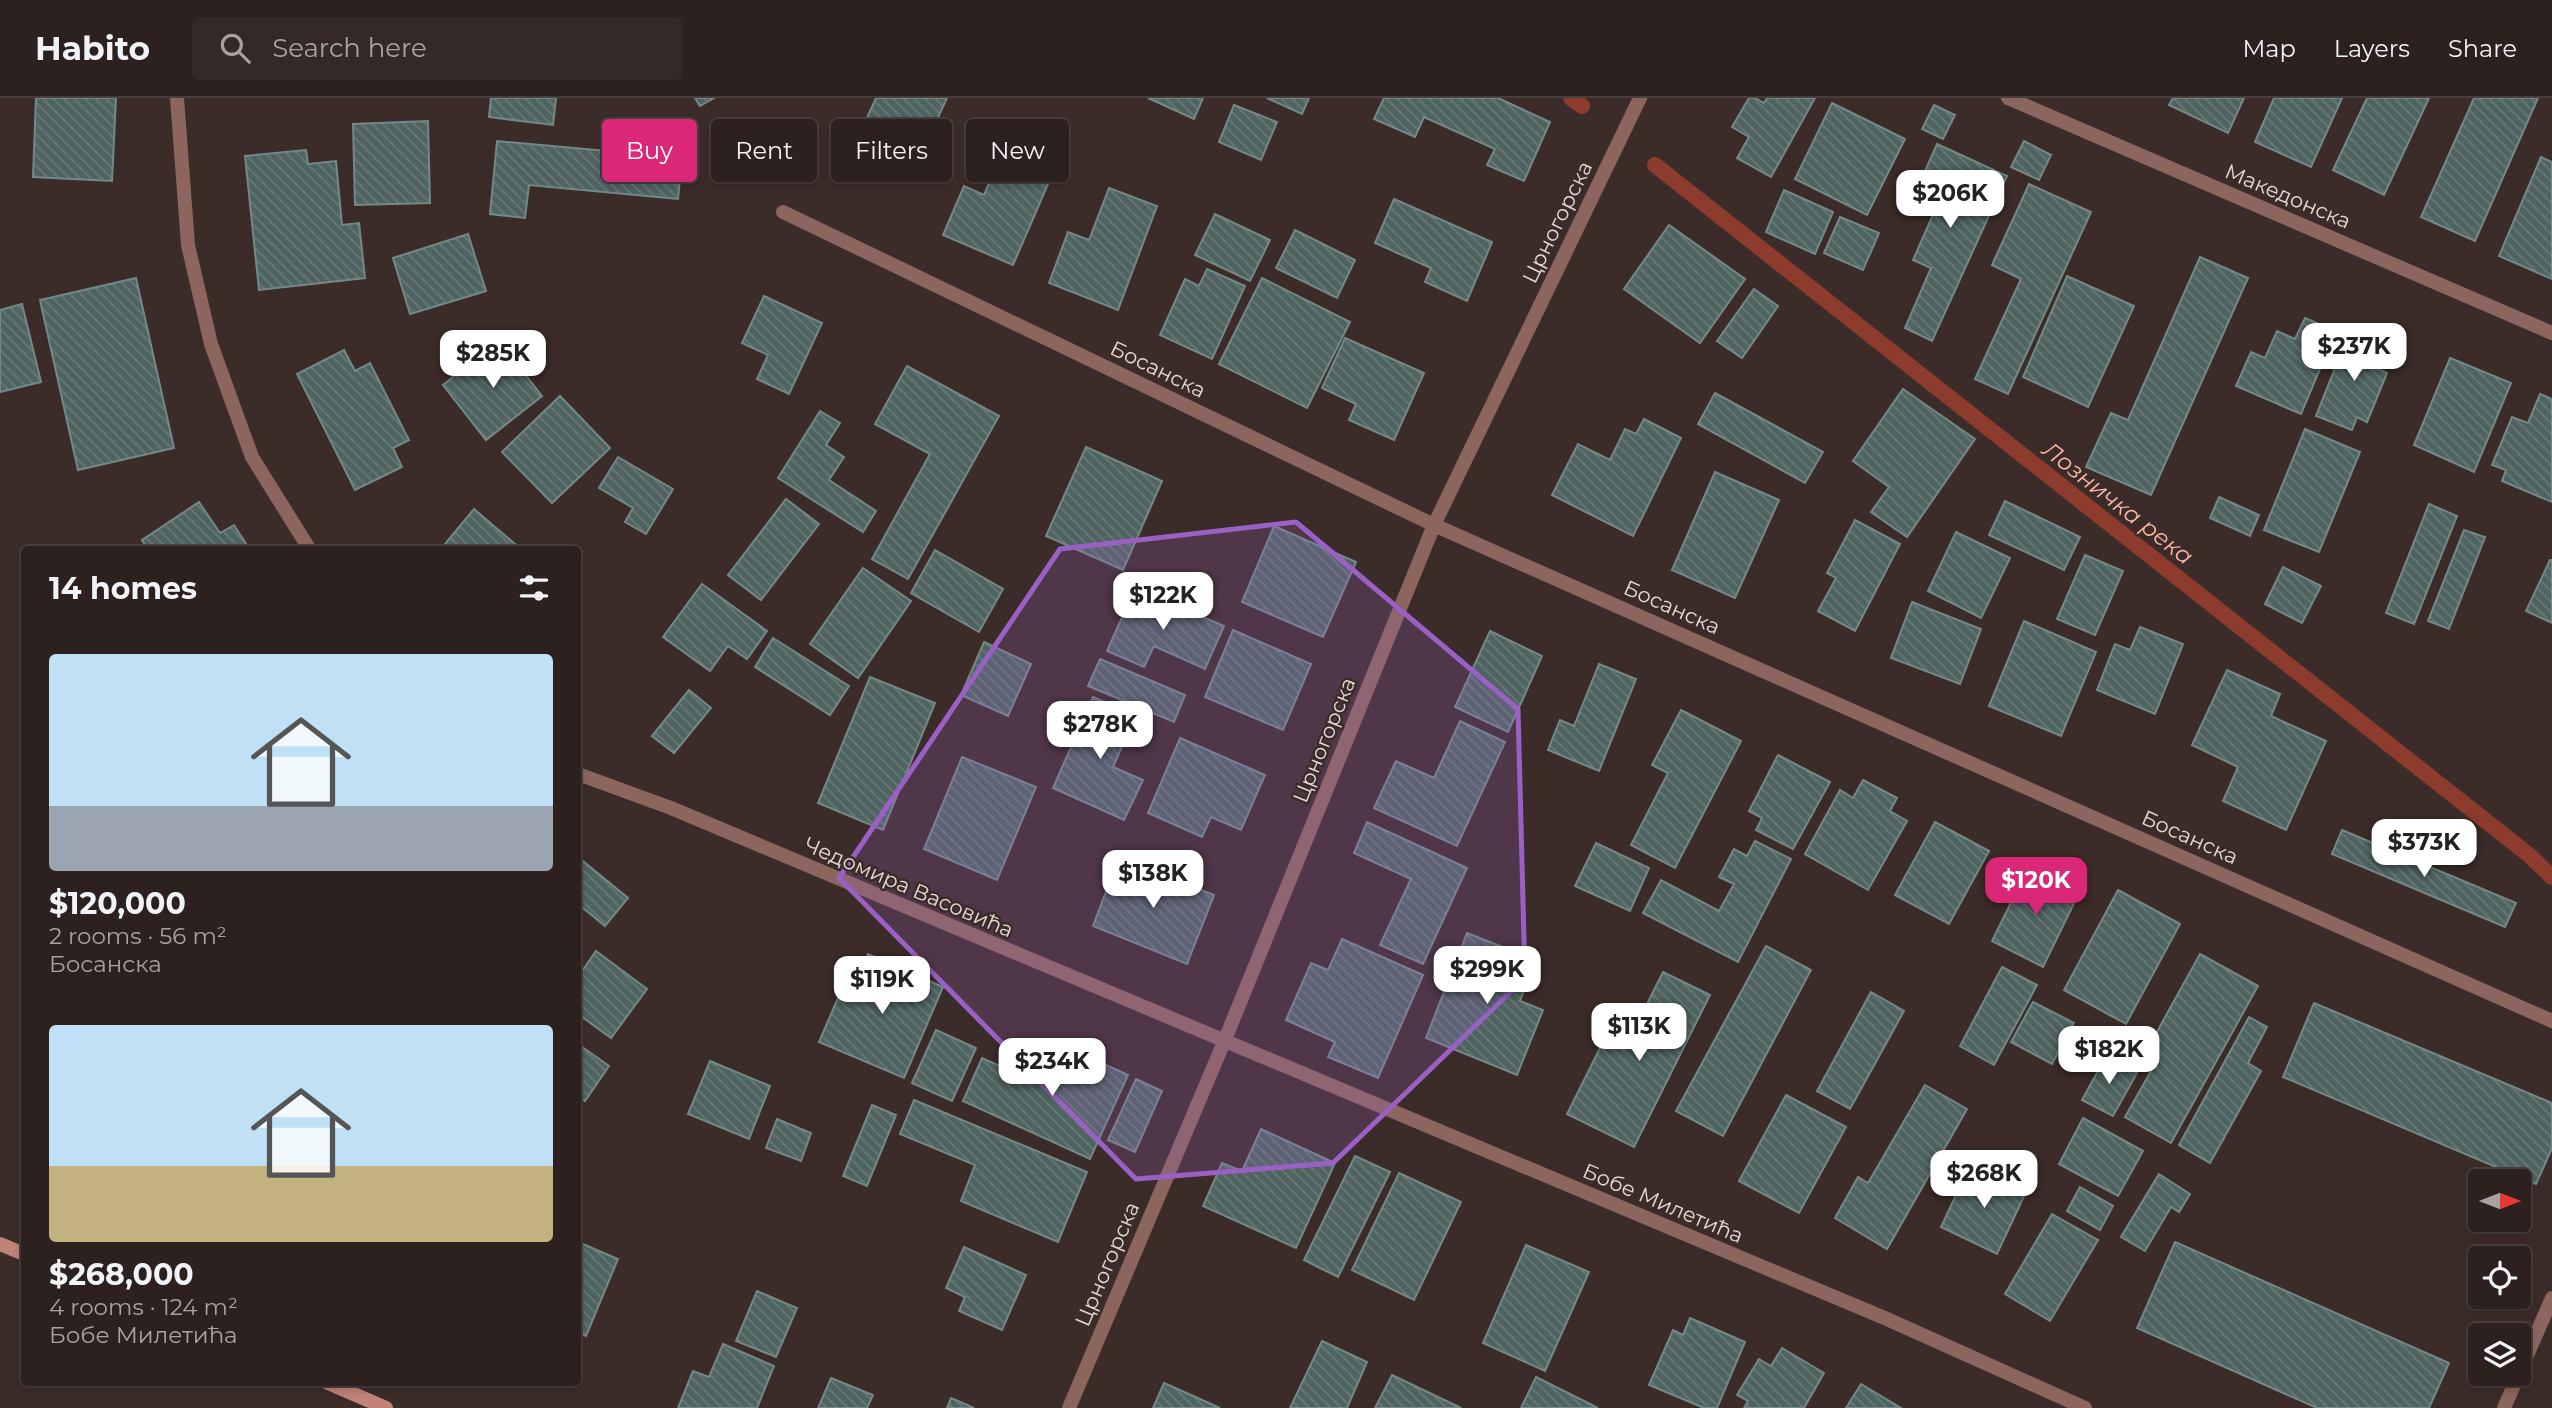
<!DOCTYPE html>
<html lang="en">
<head>
<meta charset="utf-8">
<style>
	:root { --surface:#2d211f; --page:#352928; --text:#f1f3f6; --muted:#a7a3a4; --line:#483e3d; --accent:#db2777 }
	body { margin:0; font-family:Montserrat,sans-serif; background:var(--page); color:var(--text); height:100vh; display:flex; flex-direction:column; font-size:26px; white-space:nowrap }
	* { box-sizing:border-box; margin:0 }
	p { font-size:23px; color:var(--muted) }
	.icon { flex:none; width:38px; height:38px; fill:none; stroke:currentColor; stroke-width:2; stroke-linecap:round; stroke-linejoin:round }
	.map { position:relative; flex:1; overflow:hidden }
	.drawer { position:absolute; left:21px; top:448px; width:560px; height:840px; display:flex; flex-direction:column; background:var(--surface); border-radius:7px; box-shadow:0 4px 10px #0003,0 0 0 2px var(--line) }
	.drawer>* { flex:none }
	.hud { position:absolute; left:602px; top:21px; width:665px; height:63px; display:flex; gap:14px }
	.needle { width:46px; rotate:90deg }
	.controls { position:absolute; left:2468px; top:1071px; display:grid; gap:14px }
	.controls a { display:grid; place-items:center; width:63px; height:63px; border-radius:7px; background:var(--surface); box-shadow:0 4px 10px #0003,0 0 0 2px var(--line); font-size:35px }
	.price { position:absolute; translate:-50% -60px; padding:0 16px; border-radius:14px; background:#fff; color:#222; font-size:23px; line-height:46px; filter:drop-shadow(0 2px 4px #0008) }
	.price::after { content:''; position:absolute; left:50%; top:42px; width:21px; height:16px; margin-left:-10px; background:inherit; clip-path:polygon(0 0,100% 0,50% 100%) }
	.price.selected { background:var(--accent); color:#fff }
	ul { padding:0; list-style:none }
	li { display:grid; align-content:center; gap:14px; height:371px; padding:0 28px }
	li span { display:grid; place-items:center; height:217px; border-radius:7px; color:#555 }
	li>.icon { margin-inline-start:auto }
	span .icon { width:126px; height:126px; fill:#fffc; stroke-width:1 }
	li b { font-size:30px }
	h2 { display:flex; justify-content:space-between; align-items:center; height:84px; padding:0 28px; font-size:30px }
	.pill { padding:0 24px; border-radius:7px; background:var(--surface); box-shadow:0 4px 10px #0003,0 0 0 2px var(--line); font-size:24px; line-height:63px }
	.pill.selected { background:var(--accent); color:#fff }
	header { display:flex; align-items:center; gap:42px; box-sizing:border-box; height:98px; padding:0 35px; background:var(--surface); border-bottom:2px solid var(--line) }
	header strong { font-size:33px }
	nav { display:flex; gap:38px; margin-inline-start:auto; font-size:24px }
	.search { width:490px; height:63px; background:var(--page); display:flex; align-items:center; gap:18px; box-sizing:border-box; padding:0 24px; border-radius:7px; color:var(--muted); font-size:26px }
	.map>svg:first-child { display:block }
	.lines { fill:none; stroke-linecap:round; stroke-linejoin:round }
	.stream { stroke:#8c3b2d; stroke-width:16 }
	.building { fill:url(#building-back-hatch); stroke:#748987; stroke-width:2 }
	.street { stroke:#8c665e; stroke-width:14 }
	.secondary { stroke:#c08377; stroke-width:14 }
	.marked { fill:#9a60c6; fill-opacity:0.2; stroke:#9a60c6; stroke-width:5; stroke-linejoin:round }
	.labels { text-anchor:middle; dominant-baseline:central; stroke-width:5; stroke-linejoin:round; paint-order:stroke }
	.street-label { font-size:21px; fill:#e3d8d6; stroke:#3c2c29 }
	.water-label { font-size:23px; font-style:italic; fill:#feb6a8; stroke:#3c2c29 }
</style>
</head>
<body>
<header>
<strong>Habito</strong>
<div class="search"><svg class="icon" aria-label="search" viewBox="0 0 24 24"><circle cx="10" cy="10" r="6"/><path d="M15 15l6 6"/></svg>Search here</div>
<nav><a>Map</a><a>Layers</a><a>Share</a></nav>
</header>
<div class="map">
<svg width="2552" height="1310" viewBox="0 0 2552 1310">
	<defs>
		<pattern id="building-back-hatch" width="6" height="6" patternUnits="userSpaceOnUse" patternTransform="scale(1.75)"><rect width="6" height="6" fill="#4f6361"/><path d="M-1 5l2 2M0 0l6 6M5-1l2 2" fill="none" stroke="#687977"/></pattern>
	</defs>
	<rect width="100%" height="100%" fill="#3c2c29"/>
	<g class="lines">
		<g class="stream">
			<path d="M 1571,0 L 1582,8"/>
			<path d="M 1655,67 L 2529,757 L 2552,779"/>
		</g>
	</g>
	<g class="building">
		<path d="M 36,0 L 116,0 L 112,83 L 33,79 Z"/>
		<path d="M 491,0 L 556,0 L 553,27 L 489,19 Z"/>
		<path d="M 695,0 L 714,0 L 700,8 Z"/>
		<path d="M 876,0 L 947,0 L 919,61 L 861,33 Z"/>
		<path d="M 1148,0 L 1203,0 L 1194,21 Z"/>
		<path d="M 1267,0 L 1309,0 L 1302,16 Z"/>
		<path d="M 1384,0 L 1498,0 L 1550,24 L 1524,83 L 1487,67 L 1495,51 L 1424,19 L 1415,39 L 1374,21 Z"/>
		<path d="M 1749,0 L 1755,0 L 1764,5 L 1767,0 L 1815,0 L 1771,79 L 1737,60 L 1749,39 L 1732,29 Z"/>
		<path d="M 2173,0 L 2244,0 L 2228,35 L 2169,7 Z"/>
		<path d="M 2274,0 L 2342,0 L 2311,69 L 2255,44 Z"/>
		<path d="M 2367,0 L 2429,0 L 2384,97 L 2333,72 Z"/>
		<path d="M 2474,0 L 2538,0 L 2475,143 L 2421,119 Z"/>
		<path d="M 1832,5 L 1905,41 L 1867,117 L 1795,81 Z"/>
		<path d="M 1234,7 L 1277,24 L 1261,62 L 1219,44 Z"/>
		<path d="M 1934,7 L 1955,17 L 1943,41 L 1922,31 Z"/>
		<path d="M 428,23 L 430,105 L 355,107 L 353,26 Z"/>
		<path d="M 643,27 L 685,31 L 678,101 L 529,87 L 525,120 L 490,116 L 497,43 L 640,56 Z"/>
		<path d="M 1011,34 L 1061,56 L 1013,167 L 943,137 L 964,88 L 984,97 Z"/>
		<path d="M 2024,43 L 2051,57 L 2039,82 L 2011,69 Z"/>
		<path d="M 1937,46 L 2007,78 L 1932,243 L 1905,230 L 1931,170 L 1913,162 L 1936,110 L 1913,100 Z"/>
		<path d="M 306,52 L 308,66 L 336,63 L 342,127 L 359,125 L 365,180 L 259,192 L 245,58 Z"/>
		<path d="M 2541,59 L 2552,64 L 2552,181 L 2499,158 Z"/>
		<path d="M 2029,86 L 2091,114 L 2008,296 L 1975,281 L 2021,181 L 1992,167 Z"/>
		<path d="M 1109,90 L 1157,108 L 1118,212 L 1049,185 L 1068,134 L 1089,142 Z"/>
		<path d="M 1784,92 L 1833,114 L 1815,156 L 1766,134 Z"/>
		<path d="M 1394,101 L 1492,144 L 1467,203 L 1425,184 L 1431,170 L 1375,145 Z"/>
		<path d="M 1215,116 L 1270,142 L 1250,183 L 1195,157 Z"/>
		<path d="M 1840,119 L 1879,135 L 1863,172 L 1824,155 Z"/>
		<path d="M 1669,127 L 1745,181 L 1700,245 L 1624,191 Z"/>
		<path d="M 1295,132 L 1355,162 L 1337,200 L 1276,170 Z"/>
		<path d="M 468,136 L 486,193 L 410,216 L 393,160 Z"/>
		<path d="M 2200,159 L 2248,180 L 2151,397 L 2086,369 L 2111,315 L 2128,322 Z"/>
		<path d="M 1207,171 L 1245,188 L 1212,261 L 1160,237 L 1185,181 L 1199,188 Z"/>
		<path d="M 2067,178 L 2134,208 L 2088,309 L 2023,279 Z"/>
		<path d="M 136,180 L 174,350 L 78,372 L 40,202 Z"/>
		<path d="M 1262,180 L 1350,224 L 1307,310 L 1219,266 Z"/>
		<path d="M 1754,191 L 1778,208 L 1742,260 L 1717,243 Z"/>
		<path d="M 764,198 L 822,225 L 789,296 L 757,281 L 768,257 L 742,245 Z"/>
		<path d="M 22,206 L 41,284 L 0,294 L 0,212 Z"/>
		<path d="M 2305,220 L 2336,233 L 2301,316 L 2236,288 L 2251,254 L 2265,260 L 2277,233 L 2295,241 Z"/>
		<path d="M 2349,235 L 2385,249 L 2376,270 L 2387,275 L 2367,324 L 2357,319 L 2352,332 L 2316,318 Z"/>
		<path d="M 1345,240 L 1424,275 L 1394,342 L 1349,322 L 1356,306 L 1322,290 Z"/>
		<path d="M 499,243 L 542,298 L 486,342 L 443,287 Z"/>
		<path d="M 344,252 L 355,273 L 370,265 L 409,342 L 393,350 L 402,369 L 355,392 L 297,276 Z"/>
		<path d="M 2450,260 L 2511,285 L 2474,374 L 2414,347 Z"/>
		<path d="M 907,268 L 999,318 L 908,481 L 872,461 L 930,356 L 875,326 Z"/>
		<path d="M 1903,291 L 1975,341 L 1907,439 L 1871,414 L 1889,389 L 1853,363 Z"/>
		<path d="M 1715,295 L 1823,354 L 1805,385 L 1698,326 Z"/>
		<path d="M 2540,296 L 2552,301 L 2552,404 L 2502,383 L 2506,372 L 2492,367 L 2512,319 L 2528,325 Z"/>
		<path d="M 560,298 L 610,350 L 552,405 L 502,354 Z"/>
		<path d="M 820,313 L 840,325 L 826,347 L 844,359 L 829,382 L 876,413 L 863,434 L 778,380 Z"/>
		<path d="M 1644,321 L 1681,340 L 1633,438 L 1552,397 L 1578,346 L 1610,362 L 1625,331 L 1636,336 Z"/>
		<path d="M 2305,331 L 2360,354 L 2319,454 L 2264,432 Z"/>
		<path d="M 1086,349 L 1162,383 L 1123,472 L 1046,438 Z"/>
		<path d="M 618,359 L 673,391 L 646,436 L 625,424 L 633,410 L 599,390 Z"/>
		<path d="M 1715,374 L 1779,402 L 1735,500 L 1672,472 Z"/>
		<path d="M 2219,399 L 2259,417 L 2250,438 L 2210,420 Z"/>
		<path d="M 786,401 L 819,426 L 761,502 L 728,477 Z"/>
		<path d="M 2005,403 L 2080,439 L 2064,472 L 1989,437 Z"/>
		<path d="M 199,404 L 220,435 L 234,427 L 250,452 L 148,452 L 142,442 Z"/>
		<path d="M 2429,406 L 2457,418 L 2414,526 L 2386,515 Z"/>
		<path d="M 474,411 L 522,452 L 440,452 Z"/>
		<path d="M 1855,422 L 1900,446 L 1855,533 L 1818,513 L 1836,480 L 1827,475 Z"/>
		<path d="M 1274,428 L 1356,464 L 1323,539 L 1242,504 Z"/>
		<path d="M 2464,432 L 2485,439 L 2449,531 L 2428,523 Z"/>
		<path d="M 1956,434 L 2010,460 L 1981,520 L 1928,493 Z"/>
		<path d="M 935,452 L 1003,491 L 979,534 L 911,495 Z"/>
		<path d="M 2085,457 L 2123,473 L 2095,537 L 2057,521 Z"/>
		<path d="M 2550,462 L 2552,462 L 2552,525 L 2526,513 Z"/>
		<path d="M 2283,469 L 2321,488 L 2302,525 L 2265,506 Z"/>
		<path d="M 863,470 L 911,503 L 858,580 L 810,546 Z"/>
		<path d="M 702,486 L 767,533 L 747,561 L 728,548 L 710,573 L 663,539 Z"/>
		<path d="M 1135,490 L 1224,528 L 1205,571 L 1154,548 L 1144,569 L 1107,553 Z"/>
		<path d="M 1912,504 L 1981,531 L 1960,586 L 1891,560 Z"/>
		<path d="M 2024,523 L 2096,554 L 2061,638 L 1989,608 Z"/>
		<path d="M 2140,529 L 2183,546 L 2155,616 L 2097,592 L 2115,546 L 2130,552 Z"/>
		<path d="M 1233,532 L 1311,566 L 1283,632 L 1205,599 Z"/>
		<path d="M 1490,533 L 1542,558 L 1508,634 L 1455,609 Z"/>
		<path d="M 773,540 L 849,588 L 830,617 L 755,569 Z"/>
		<path d="M 984,544 L 1031,566 L 1008,618 L 961,597 Z"/>
		<path d="M 1100,561 L 1185,597 L 1174,624 L 1088,588 Z"/>
		<path d="M 1599,566 L 1636,581 L 1599,673 L 1548,652 L 1560,622 L 1574,628 Z"/>
		<path d="M 2227,572 L 2280,596 L 2271,618 L 2326,643 L 2286,732 L 2223,703 L 2238,669 L 2192,647 Z"/>
		<path d="M 870,579 L 935,605 L 883,732 L 818,705 Z"/>
		<path d="M 689,592 L 711,610 L 674,655 L 652,638 Z"/>
		<path d="M 1093,599 L 1136,617 L 1113,669 L 1143,682 L 1124,722 L 1053,690 Z"/>
		<path d="M 1681,612 L 1741,643 L 1675,770 L 1631,747 L 1668,675 L 1652,667 Z"/>
		<path d="M 1460,623 L 1505,644 L 1457,748 L 1374,710 L 1396,663 L 1434,680 Z"/>
		<path d="M 1180,640 L 1265,677 L 1241,732 L 1211,719 L 1202,739 L 1148,715 Z"/>
		<path d="M 1778,657 L 1830,684 L 1793,751 L 1756,732 L 1762,720 L 1749,713 Z"/>
		<path d="M 962,659 L 1036,689 L 997,782 L 924,751 Z"/>
		<path d="M 1863,682 L 1897,700 L 1890,713 L 1907,723 L 1868,792 L 1805,756 L 1840,692 L 1853,700 Z"/>
		<path d="M 1367,724 L 1467,770 L 1423,866 L 1380,847 L 1411,781 L 1354,755 Z"/>
		<path d="M 1935,724 L 1989,753 L 1949,826 L 1895,797 Z"/>
		<path d="M 2342,732 L 2516,805 L 2505,829 L 2332,756 Z"/>
		<path d="M 1755,743 L 1791,761 L 1738,864 L 1643,815 L 1661,782 L 1719,813 L 1734,786 L 1719,779 L 1734,751 L 1747,758 Z"/>
		<path d="M 1596,745 L 1649,770 L 1630,813 L 1575,788 Z"/>
		<path d="M 578,759 L 628,800 L 605,828 L 578,806 Z"/>
		<path d="M 1119,759 L 1214,797 L 1187,866 L 1093,828 Z"/>
		<path d="M 2038,773 L 2080,793 L 2043,869 L 1992,843 L 2024,778 L 2034,782 Z"/>
		<path d="M 2118,792 L 2180,826 L 2126,926 L 2064,892 Z"/>
		<path d="M 1467,835 L 1536,862 L 1520,903 L 1543,912 L 1517,977 L 1426,940 Z"/>
		<path d="M 1342,841 L 1423,877 L 1378,980 L 1328,959 L 1335,944 L 1286,922 L 1311,865 L 1328,872 Z"/>
		<path d="M 1766,848 L 1811,872 L 1723,1038 L 1676,1013 Z"/>
		<path d="M 596,853 L 647,891 L 611,940 L 578,916 L 578,879 Z"/>
		<path d="M 868,856 L 943,889 L 904,980 L 819,944 L 841,893 L 850,897 Z"/>
		<path d="M 2200,856 L 2258,888 L 2171,1045 L 2125,1019 L 2160,957 L 2148,950 Z"/>
		<path d="M 2002,869 L 2037,887 L 1994,967 L 1960,948 Z"/>
		<path d="M 1663,874 L 1710,897 L 1634,1049 L 1567,1016 L 1604,942 L 1624,952 Z"/>
		<path d="M 1871,894 L 1904,913 L 1850,1011 L 1817,993 Z"/>
		<path d="M 2033,904 L 2074,925 L 2052,966 L 2011,944 Z"/>
		<path d="M 2314,905 L 2552,1005 L 2552,1050 L 2536,1086 L 2283,979 Z"/>
		<path d="M 2249,919 L 2267,929 L 2248,965 L 2261,973 L 2210,1065 L 2179,1047 Z"/>
		<path d="M 936,932 L 976,950 L 952,1003 L 912,985 Z"/>
		<path d="M 578,946 L 609,968 L 585,1003 L 578,998 Z"/>
		<path d="M 1060,946 L 1128,977 L 1090,1061 L 963,1003 L 982,960 L 1023,978 L 1031,958 L 1051,967 Z"/>
		<path d="M 2106,958 L 2137,975 L 2113,1018 L 2082,1002 Z"/>
		<path d="M 710,963 L 770,988 L 749,1041 L 688,1016 Z"/>
		<path d="M 1136,981 L 1162,993 L 1135,1054 L 1108,1042 Z"/>
		<path d="M 1925,987 L 1967,1011 L 1887,1151 L 1835,1120 L 1858,1079 L 1868,1085 Z"/>
		<path d="M 1786,997 L 1846,1029 L 1799,1115 L 1739,1083 Z"/>
		<path d="M 914,1002 L 1087,1074 L 1058,1144 L 961,1103 L 975,1067 L 900,1036 Z"/>
		<path d="M 872,1007 L 896,1017 L 867,1088 L 843,1078 Z"/>
		<path d="M 2083,1020 L 2143,1053 L 2118,1098 L 2059,1066 Z"/>
		<path d="M 777,1021 L 811,1035 L 801,1063 L 766,1050 Z"/>
		<path d="M 1261,1031 L 1335,1065 L 1296,1150 L 1203,1108 L 1222,1065 L 1242,1073 Z"/>
		<path d="M 1355,1058 L 1390,1074 L 1338,1179 L 1304,1162 Z"/>
		<path d="M 1970,1067 L 2026,1094 L 1997,1156 L 1941,1129 Z"/>
		<path d="M 1399,1075 L 1461,1104 L 1414,1202 L 1352,1172 Z"/>
		<path d="M 2159,1076 L 2190,1096 L 2179,1114 L 2171,1109 L 2145,1153 L 2121,1139 Z"/>
		<path d="M 2080,1089 L 2113,1108 L 2100,1132 L 2067,1113 Z"/>
		<path d="M 2052,1116 L 2098,1142 L 2050,1223 L 2005,1196 Z"/>
		<path d="M 578,1144 L 618,1161 L 586,1238 L 578,1235 Z"/>
		<path d="M 2175,1144 L 2449,1265 L 2429,1310 L 2317,1310 L 2137,1230 Z"/>
		<path d="M 1526,1147 L 1589,1174 L 1545,1273 L 1483,1245 Z"/>
		<path d="M 964,1149 L 1026,1177 L 1002,1232 L 959,1213 L 965,1199 L 946,1190 Z"/>
		<path d="M 757,1193 L 797,1210 L 776,1259 L 736,1243 Z"/>
		<path d="M 1690,1220 L 1745,1244 L 1717,1310 L 1704,1310 L 1649,1287 L 1673,1232 L 1683,1237 Z"/>
		<path d="M 1322,1243 L 1367,1264 L 1347,1310 L 1290,1310 Z"/>
		<path d="M 723,1246 L 774,1268 L 757,1310 L 678,1310 L 693,1273 L 709,1279 Z"/>
		<path d="M 1782,1250 L 1824,1275 L 1804,1310 L 1744,1310 L 1748,1303 L 1737,1297 L 1759,1261 L 1771,1268 Z"/>
		<path d="M 1392,1277 L 1461,1310 L 1375,1310 Z"/>
		<path d="M 1536,1279 L 1598,1310 L 1521,1310 Z"/>
		<path d="M 831,1280 L 873,1297 L 867,1310 L 818,1310 Z"/>
		<path d="M 1164,1285 L 1220,1310 L 1153,1310 Z"/>
		<path d="M 1861,1286 L 1901,1310 L 1846,1310 Z"/>
		<path d="M 951,1300 L 974,1310 L 947,1310 Z"/>
	</g>
	<g class="lines">
		<g class="street">
			<path d="M 177,0 L 188,147 L 211,246 L 252,359 L 310,452"/>
			<path d="M 2008,0 L 2552,235"/>
			<path d="M 783,114 L 1434,427 L 2552,923"/>
			<path d="M 578,676 L 671,710 L 1887,1221 L 2085,1310"/>
			<path d="M 1069,1310 L 1224,944 L 1434,427 L 1640,0"/>
			<path d="M 2504,1310 L 2552,1200"/>
		</g>
		<g class="secondary">
			<path d="M 0,1146 L 24,1156"/>
			<path d="M 326,1284 L 386,1310"/>
		</g>
	</g>
	<path class="marked" d="M 1296,424 L 1518,611 L 1525,880 L 1333,1065 L 1136,1081 L 839,780 L 1060,451 Z"/>
	<g class="labels">
		<g class="street-label">
			<text transform="translate(2288 98) rotate(23)">Македонска</text>
			<text transform="translate(1557 124) rotate(-64)">Црногорска</text>
			<text transform="translate(1158 271) rotate(26)">Босанска</text>
			<text transform="translate(1672 509) rotate(24)">Босанска</text>
			<text transform="translate(1324 642) rotate(-68)">Црногорска</text>
			<text transform="translate(2190 739) rotate(24)">Босанска</text>
			<text transform="translate(909 789) rotate(23)">Чедомира Васовића</text>
			<text transform="translate(1663 1105) rotate(23)">Бобе Милетића</text>
			<text transform="translate(1107 1166) rotate(-67)">Црногорска</text>
		</g>
		<g class="water-label">
			<text transform="translate(2118 405) rotate(38)">Лозничка река</text>
		</g>
	</g>
</svg>
<div class="controls">
<a><svg class="needle" viewBox="-14 -14 28 28"><path d="M0-13l5 13h-10z" fill="#e53935"/><path d="M0 13l5-13h-10z" fill="#a7a3a4"/></svg></a>
<a><svg class="icon" aria-label="locate" viewBox="0 0 24 24"><circle cx="12" cy="12" r="6"/><path d="M12 2v4M12 18v4M2 12h4M18 12h4"/></svg></a>
<a><svg class="icon" aria-label="layers" viewBox="0 0 24 24"><path d="M12 4l9 5-9 5-9-5zM3 14l9 5 9-5"/></svg></a>
</div>
<b class="price" style="left:1950px;top:132px">$206K</b>
<b class="price" style="left:2354px;top:285px">$237K</b>
<b class="price" style="left:493px;top:292px">$285K</b>
<b class="price" style="left:1163px;top:534px">$122K</b>
<b class="price" style="left:1100px;top:663px">$278K</b>
<b class="price" style="left:2424px;top:781px">$373K</b>
<b class="price" style="left:1153px;top:812px">$138K</b>
<b class="price selected" style="left:2036px;top:819px">$120K</b>
<b class="price" style="left:1487px;top:908px">$299K</b>
<b class="price" style="left:882px;top:918px">$119K</b>
<b class="price" style="left:1639px;top:965px">$113K</b>
<b class="price" style="left:2109px;top:988px">$182K</b>
<b class="price" style="left:1052px;top:1000px">$234K</b>
<b class="price" style="left:1984px;top:1112px">$268K</b>
<div class="hud">
<a class="pill selected">Buy</a>
<a class="pill">Rent</a>
<a class="pill">Filters</a>
<a class="pill">New</a>
</div>
<section class="drawer">
<h2>14 homes<svg class="icon" aria-label="filters" viewBox="0 0 24 24"><path d="M4 7h16M4 17h16"/><circle cx="9" cy="7" r="2"/><circle cx="15" cy="17" r="2"/></svg></h2>
<ul>
<li><span style="background:linear-gradient(#bfe0f5 70%,#9aa5b1 0)"><svg class="icon" aria-label="home" viewBox="0 0 24 24"><path d="M3 11l9-7 9 7M6 9v11h12V9"/></svg></span><div><b>$120,000</b><p>2 rooms · 56 m²</p><p>Босанска</p></div></li>
<li><span style="background:linear-gradient(#bfe0f5 65%,#c2b280 0)"><svg class="icon" aria-label="home" viewBox="0 0 24 24"><path d="M3 11l9-7 9 7M6 9v11h12V9"/></svg></span><div><b>$268,000</b><p>4 rooms · 124 m²</p><p>Бобе Милетића</p></div></li>
</ul>
</section>
</div>
</body>
</html>
